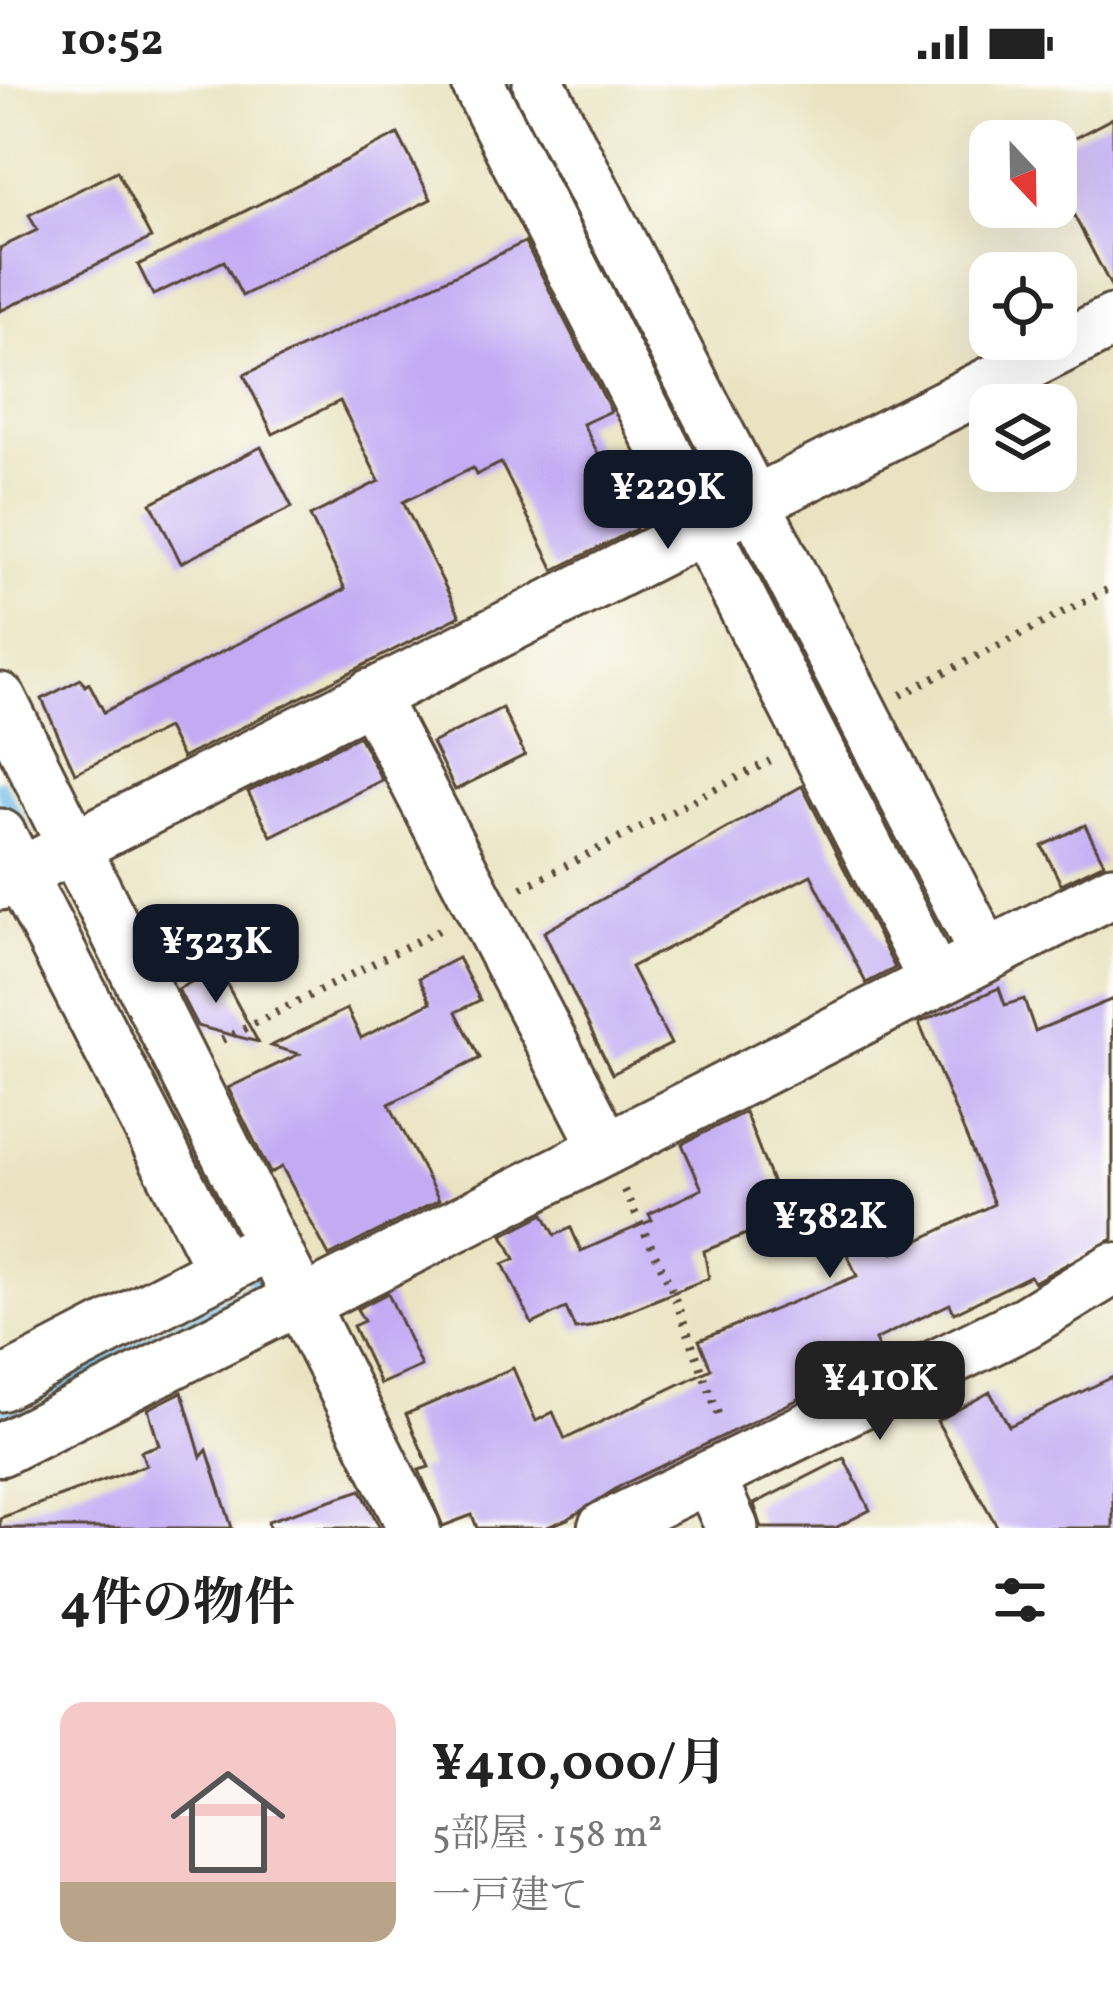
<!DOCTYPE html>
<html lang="ja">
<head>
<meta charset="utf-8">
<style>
	:root { --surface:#fff; --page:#f2f2f2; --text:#222; --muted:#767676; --line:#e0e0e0; --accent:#111827 }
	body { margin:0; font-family:Vollkorn,"Noto Serif JP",serif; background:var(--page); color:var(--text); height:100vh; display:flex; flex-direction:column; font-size:45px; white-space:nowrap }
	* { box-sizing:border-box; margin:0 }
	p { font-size:39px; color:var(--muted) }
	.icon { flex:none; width:66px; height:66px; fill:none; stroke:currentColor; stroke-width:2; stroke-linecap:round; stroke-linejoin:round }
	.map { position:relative; height:1444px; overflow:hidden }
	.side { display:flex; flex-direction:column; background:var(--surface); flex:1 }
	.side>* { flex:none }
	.needle { width:78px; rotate:158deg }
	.fabs { position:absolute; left:969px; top:36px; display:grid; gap:24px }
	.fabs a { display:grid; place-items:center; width:108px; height:108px; border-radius:24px; background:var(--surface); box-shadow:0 12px 48px #0002; font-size:60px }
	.price { position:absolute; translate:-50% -102px; padding:0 27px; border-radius:24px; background:var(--accent); color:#fff; font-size:39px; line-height:78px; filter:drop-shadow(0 3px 6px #0008) }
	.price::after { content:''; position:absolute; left:50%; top:72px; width:36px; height:27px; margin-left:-18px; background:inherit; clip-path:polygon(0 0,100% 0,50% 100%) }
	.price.selected { background:#222; color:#fff }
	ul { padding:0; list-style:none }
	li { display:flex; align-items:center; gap:36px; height:300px; padding:0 60px }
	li+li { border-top:3px solid var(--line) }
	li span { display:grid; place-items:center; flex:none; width:336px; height:240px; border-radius:24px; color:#555 }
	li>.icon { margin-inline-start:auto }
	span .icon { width:144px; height:144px; fill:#fffc; stroke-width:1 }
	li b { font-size:51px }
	h2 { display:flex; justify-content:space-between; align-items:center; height:144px; padding:0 60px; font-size:51px }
	.status { display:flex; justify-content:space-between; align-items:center; height:84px; padding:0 60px; background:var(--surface); direction:ltr }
	.status svg { height:33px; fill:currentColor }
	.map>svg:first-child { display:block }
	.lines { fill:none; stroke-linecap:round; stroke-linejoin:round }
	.stream { stroke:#70bbe9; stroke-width:14 }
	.building { fill:#c3abf4 }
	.minor-casing { stroke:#554636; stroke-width:57 }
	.path { stroke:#554636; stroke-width:8; stroke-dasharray:3 9; stroke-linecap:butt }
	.minor { stroke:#fff; stroke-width:51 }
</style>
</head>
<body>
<div class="status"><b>10:52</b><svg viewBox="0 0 49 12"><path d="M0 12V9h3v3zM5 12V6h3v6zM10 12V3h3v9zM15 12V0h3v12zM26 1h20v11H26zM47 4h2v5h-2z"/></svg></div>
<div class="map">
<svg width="1113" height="1444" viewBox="0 0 1113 1444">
	<rect width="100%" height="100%" fill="#fdfcf7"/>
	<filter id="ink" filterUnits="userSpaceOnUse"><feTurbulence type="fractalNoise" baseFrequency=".00833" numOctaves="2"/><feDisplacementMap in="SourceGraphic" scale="24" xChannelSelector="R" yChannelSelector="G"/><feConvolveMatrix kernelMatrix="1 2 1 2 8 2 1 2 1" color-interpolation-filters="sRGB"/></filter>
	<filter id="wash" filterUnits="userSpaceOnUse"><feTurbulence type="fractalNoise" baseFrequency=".004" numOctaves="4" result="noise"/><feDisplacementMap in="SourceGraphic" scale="48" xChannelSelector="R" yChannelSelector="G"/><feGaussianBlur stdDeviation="2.7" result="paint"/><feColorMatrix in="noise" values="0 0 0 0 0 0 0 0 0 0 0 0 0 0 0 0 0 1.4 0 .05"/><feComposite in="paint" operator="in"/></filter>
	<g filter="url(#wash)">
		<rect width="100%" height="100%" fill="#eae3c1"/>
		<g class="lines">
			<g class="stream">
				<path d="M 511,0 L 523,23"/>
				<path d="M 576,128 L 939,847"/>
				<path d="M 0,702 L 22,745"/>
				<path d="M 0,1332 L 258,1203 L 247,1181"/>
			</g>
		</g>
		<g id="blocks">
			<g class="building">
				<path d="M 1113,34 L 1113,206 L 1056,97 L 1056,64 Z"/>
				<path d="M 398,50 L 431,115 L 242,212 L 224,177 L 153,211 L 138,181 Z"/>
				<path d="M 117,87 L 151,154 L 0,227 L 0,164 L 37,146 L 29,131 Z"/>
				<path d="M 525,158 L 611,327 L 583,340 L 636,445 L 554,486 L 501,379 L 476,391 L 473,384 L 403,418 L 460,532 L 182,674 L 167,644 L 75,689 L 42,615 L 81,595 L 85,602 L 89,599 L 104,628 L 345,505 L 310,432 L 379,397 L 340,317 L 273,350 L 244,291 Z"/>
				<path d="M 261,363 L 292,423 L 181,479 L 151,419 Z"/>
				<path d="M 502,624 L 525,671 L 455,706 L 432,659 Z"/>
				<path d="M 359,652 L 382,696 L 271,752 L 248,708 Z"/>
				<path d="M 802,702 L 895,884 L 866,899 L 811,791 L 631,883 L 671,960 L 612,990 L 544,848 Z"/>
				<path d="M 1085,741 L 1104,779 L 1061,800 L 1042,762 Z"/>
				<path d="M 458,874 L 480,916 L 456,928 L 480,974 L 389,1020 L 439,1116 L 329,1172 L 282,1083 L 270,1089 L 228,1004 L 299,970 L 271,962 L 347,925 L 361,954 L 431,918 L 419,894 Z"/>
				<path d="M 218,884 L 258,958 L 197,942 L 178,905 Z"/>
				<path d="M 999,904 L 1005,921 L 1024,915 L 1035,947 L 1113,915 L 1113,1155 L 1034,1198 L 1030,1192 L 954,1229 L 950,1220 L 875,1256 L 883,1274 L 622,1401 L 568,1435 L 545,1444 L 477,1444 L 472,1431 L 443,1442 L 419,1386 L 429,1383 L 406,1330 L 513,1284 L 536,1337 L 553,1328 L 565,1355 L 711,1285 L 699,1256 L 857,1192 L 828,1129 L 866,1112 L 893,1169 L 994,1120 L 919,939 Z"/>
				<path d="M 745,1028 L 786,1134 L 704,1167 L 709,1194 L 589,1243 L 575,1245 L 566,1224 L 532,1240 L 503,1180 L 515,1175 L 503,1151 L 544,1130 L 555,1151 L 571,1144 L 581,1167 L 652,1136 L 649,1130 L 702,1105 L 682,1060 Z"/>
				<path d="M 388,1209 L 421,1282 L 380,1300 L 353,1242 L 364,1237 L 357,1225 Z"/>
				<path d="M 1113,1293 L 1113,1444 L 998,1444 L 937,1337 L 990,1308 L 1009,1342 Z"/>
				<path d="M 182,1308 L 201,1373 L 207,1366 L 232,1444 L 0,1444 L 0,1434 L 146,1381 L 141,1367 L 159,1361 L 148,1325 Z"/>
				<path d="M 844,1374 L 870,1426 L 835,1444 L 762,1444 L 754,1420 Z"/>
				<path d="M 361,1406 L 380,1444 L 269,1444 L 268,1437 Z"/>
			</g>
		</g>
	</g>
	<g filter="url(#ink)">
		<use href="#blocks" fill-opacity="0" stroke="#554636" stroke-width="3"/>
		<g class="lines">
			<g class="minor-casing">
				<g id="minor">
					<path d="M 478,0 L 935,897"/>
					<path d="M 539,0 L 986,871"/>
					<path d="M 371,611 L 605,1062"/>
					<path d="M 0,615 L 414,1444"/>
					<path d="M 0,751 L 223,1187"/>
					<path d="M 0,800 L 1113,237"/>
					<path d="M 0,1301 L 252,1170"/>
					<path d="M 0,1366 L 287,1221 L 305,1218 L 1113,807"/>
					<path d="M 710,1395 L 732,1444"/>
					<path d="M 604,1444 L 1026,1238 L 1113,1185"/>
				</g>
			</g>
			<g class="path">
				<path d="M 901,611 L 1113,503"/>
				<path d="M 522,804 L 770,677"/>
				<path d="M 222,956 L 439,846"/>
				<path d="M 624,1106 L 670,1201 L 720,1335"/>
			</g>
			<use href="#minor" class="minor"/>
		</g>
	</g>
</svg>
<div class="fabs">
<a><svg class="needle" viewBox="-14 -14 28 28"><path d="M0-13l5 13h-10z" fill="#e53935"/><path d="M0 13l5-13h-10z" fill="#767676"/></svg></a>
<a><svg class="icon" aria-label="locate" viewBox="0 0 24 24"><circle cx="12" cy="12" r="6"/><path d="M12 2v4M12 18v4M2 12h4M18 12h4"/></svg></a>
<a><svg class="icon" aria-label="layers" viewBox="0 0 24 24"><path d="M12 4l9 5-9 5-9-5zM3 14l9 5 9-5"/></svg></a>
</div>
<b class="price" style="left:668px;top:468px">¥229K</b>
<b class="price" style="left:216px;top:922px">¥323K</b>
<b class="price" style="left:830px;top:1197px">¥382K</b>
<b class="price selected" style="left:880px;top:1359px">¥410K</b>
</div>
<section class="side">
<h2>4件の物件<svg class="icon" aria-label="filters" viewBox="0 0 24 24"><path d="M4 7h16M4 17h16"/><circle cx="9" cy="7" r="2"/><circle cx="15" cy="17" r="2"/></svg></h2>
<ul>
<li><span style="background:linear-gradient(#f6c9c9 75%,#b9a48a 0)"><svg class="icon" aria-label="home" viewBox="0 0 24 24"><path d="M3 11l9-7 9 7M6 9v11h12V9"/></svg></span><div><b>¥410,000/月</b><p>5部屋 · 158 m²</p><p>一戸建て</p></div></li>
</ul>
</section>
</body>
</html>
